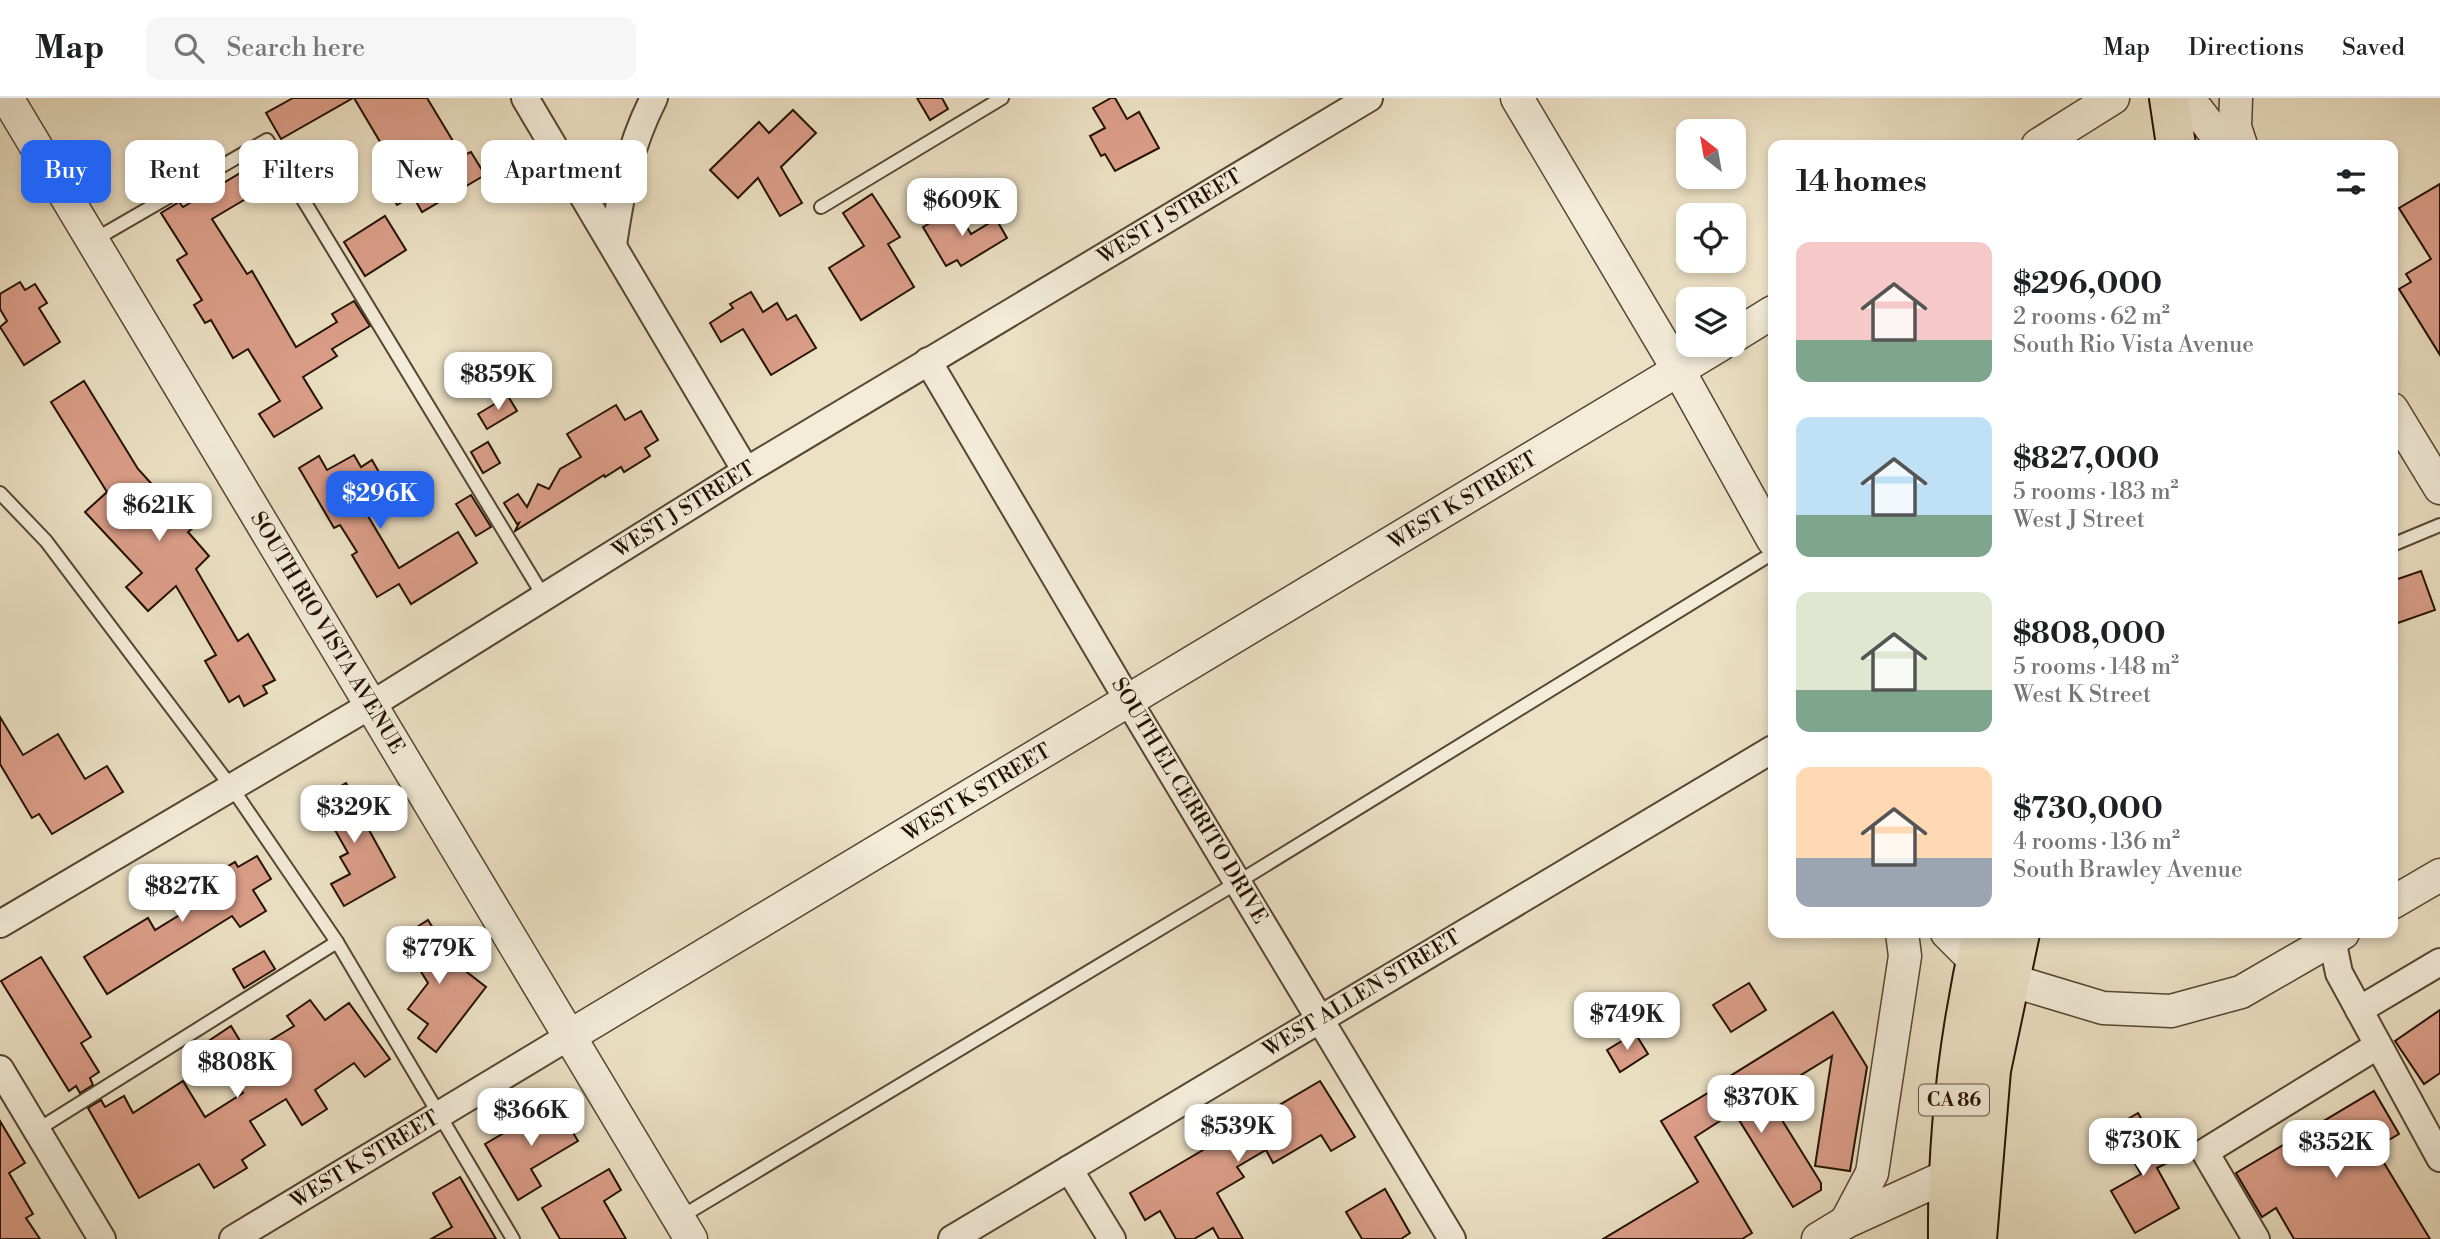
<!DOCTYPE html>
<html lang="en">
<head>
<meta charset="utf-8">
<style>
	:root { --surface:#fff; --page:#f6f6f6; --text:#202124; --muted:#757577; --line:#e0e0e0; --accent:#2563eb }
	body { margin:0; font-family:"Libre Bodoni",serif; background:var(--page); color:var(--text); height:100vh; display:flex; flex-direction:column; font-size:26px; white-space:nowrap }
	* { box-sizing:border-box; margin:0 }
	p { font-size:23px; color:var(--muted) }
	.icon { flex:none; width:38px; height:38px; fill:none; stroke:currentColor; stroke-width:2; stroke-linecap:round; stroke-linejoin:round }
	.map { position:relative; flex:1; overflow:hidden }
	.details { position:absolute; left:1768px; top:42px; width:630px; height:798px; display:flex; flex-direction:column; background:var(--surface); border-radius:14px; box-shadow:0 4px 10px #0003 }
	.details>* { flex:none }
	.guide { position:absolute; left:21px; top:42px; width:665px; height:63px; display:flex; gap:14px }
	.needle { width:46px; rotate:329deg }
	.tools { position:absolute; left:1676px; top:21px; display:grid; gap:14px }
	.tools a { display:grid; place-items:center; width:70px; height:70px; border-radius:14px; background:var(--surface); box-shadow:0 4px 10px #0003; font-size:35px }
	.price { position:absolute; translate:-50% -60px; padding:0 16px; border-radius:14px; background:#fff; color:#222; font-size:23px; line-height:46px; filter:drop-shadow(0 2px 4px #0008) }
	.price::after { content:''; position:absolute; left:50%; top:42px; width:21px; height:16px; margin-left:-10px; background:inherit; clip-path:polygon(0 0,100% 0,50% 100%) }
	.price.active { background:var(--accent); color:#fff }
	ul { padding:0; list-style:none }
	li { display:flex; align-items:center; gap:21px; height:175px; padding:0 28px }
	li span { display:grid; place-items:center; flex:none; width:196px; height:140px; border-radius:14px; color:#555 }
	li>.icon { margin-inline-start:auto }
	span .icon { width:84px; height:84px; fill:#fffc; stroke-width:1 }
	li b { font-size:30px }
	h2 { display:flex; justify-content:space-between; align-items:center; height:84px; padding:0 28px; font-size:30px }
	.tag { padding:0 24px; border-radius:14px; background:var(--surface); box-shadow:0 4px 10px #0003; font-size:24px; line-height:63px }
	.tag.active { background:var(--accent); color:#fff }
	header { display:flex; align-items:center; gap:42px; box-sizing:border-box; height:98px; padding:0 35px; background:var(--surface); border-bottom:2px solid var(--line) }
	header strong { font-size:33px }
	nav { display:flex; gap:38px; margin-inline-start:auto; font-size:24px }
	.search { width:490px; height:63px; background:var(--page); display:flex; align-items:center; gap:18px; box-sizing:border-box; padding:0 24px; border-radius:14px; color:var(--muted); font-size:26px }
	.map>svg:first-child { display:block }
	.building { fill:#dc9e8a; stroke:#231200; stroke-width:2 }
	.lines { fill:none; stroke-linecap:round; stroke-linejoin:round }
	.service-casing { stroke:#554631; stroke-width:16 }
	.minor-casing { stroke:#554631; stroke-width:30 }
	.tertiary-casing { stroke:#554631; stroke-width:35 }
	.trunk-casing { stroke:#231200; stroke-width:42 }
	.service { stroke:#f3ecd9; stroke-width:12 }
	.minor { stroke:#f3ecd9; stroke-width:26 }
	.tertiary { stroke:#f3ecd9; stroke-width:32 }
	.trunk { stroke:#ece1c5; stroke-width:38 }
	.labels { text-anchor:middle; dominant-baseline:central; stroke-width:5; stroke-linejoin:round; paint-order:stroke }
	.shield { fill:#f3ecd9; stroke:#615341; stroke-width:2 }
	.shield-label { font-size:19px; font-weight:bold; fill:#231200 }
	.street-label { font-size:21px; fill:#231200; stroke:#f3ecd9 }
</style>
</head>
<body>
<header>
<strong>Map</strong>
<div class="search"><svg class="icon" aria-label="search" viewBox="0 0 24 24"><circle cx="10" cy="10" r="6"/><path d="M15 15l6 6"/></svg>Search here</div>
<nav><a>Map</a><a>Directions</a><a>Saved</a></nav>
</header>
<div class="map">
<svg width="2440" height="1141" viewBox="0 0 2440 1141">
	<rect width="100%" height="100%" fill="#ece1c5"/>
	<filter id="stains"><feTurbulence type="fractalNoise" baseFrequency=".00286" numOctaves="4"/><feColorMatrix values="0 0 0 0 .2 0 0 0 0 .09 0 0 0 0 .02 0 0 0 .5 -.17"/></filter>
	<radialGradient id="worn" r=".72"><stop offset=".6" stop-color="#630" stop-opacity="0"/><stop offset="1" stop-color="#630" stop-opacity=".3"/></radialGradient>
	<g class="building">
		<path d="M 293,0 L 353,0 L 281,41 L 266,15 Z"/>
		<path d="M 354,0 L 427,0 L 462,58 L 471,54 L 485,77 L 422,114 L 413,98 L 397,107 L 377,73 L 392,64 Z"/>
		<path d="M 917,0 L 942,0 L 948,11 L 930,22 Z"/>
		<path d="M 1111,0 L 1115,0 L 1127,21 L 1139,14 L 1159,50 L 1115,73 L 1105,56 L 1101,58 L 1090,38 L 1105,30 L 1093,10 Z"/>
		<path d="M 793,12 L 816,35 L 781,69 L 802,105 L 780,118 L 758,80 L 738,100 L 710,72 L 759,24 L 769,35 Z"/>
		<path d="M 242,74 L 254,96 L 212,121 L 247,176 L 252,173 L 296,249 L 337,224 L 332,216 L 354,203 L 370,228 L 332,251 L 337,258 L 303,279 L 322,310 L 274,339 L 259,316 L 280,303 L 248,251 L 233,260 L 211,222 L 205,225 L 194,207 L 202,202 L 177,162 L 187,156 L 161,115 L 179,104 L 183,109 Z"/>
		<path d="M 2440,86 L 2440,257 L 2399,191 L 2411,184 L 2406,176 L 2431,161 L 2399,110 Z"/>
		<path d="M 872,96 L 900,139 L 888,146 L 914,189 L 861,222 L 829,170 L 864,148 L 843,115 Z"/>
		<path d="M 956,110 L 971,136 L 996,121 L 1007,140 L 961,168 L 957,162 L 946,168 L 923,129 Z"/>
		<path d="M 385,118 L 406,152 L 365,178 L 344,144 Z"/>
		<path d="M 20,184 L 25,192 L 35,186 L 47,205 L 39,210 L 60,244 L 24,267 L 0,229 L 7,223 L 0,211 L 0,196 Z"/>
		<path d="M 751,194 L 763,214 L 777,205 L 787,222 L 796,217 L 816,250 L 771,277 L 743,231 L 721,244 L 710,225 L 733,210 L 730,206 Z"/>
		<path d="M 84,283 L 138,371 L 171,407 L 185,394 L 207,418 L 188,434 L 209,458 L 196,471 L 238,543 L 248,536 L 275,582 L 263,588 L 267,595 L 244,608 L 239,598 L 229,604 L 205,563 L 216,557 L 176,488 L 148,513 L 126,489 L 142,475 L 85,414 L 107,394 L 51,304 Z"/>
		<path d="M 508,298 L 517,313 L 487,331 L 478,316 Z"/>
		<path d="M 616,307 L 625,322 L 641,313 L 658,342 L 645,350 L 650,358 L 624,374 L 621,369 L 605,379 L 604,377 L 515,433 L 519,425 L 517,426 L 504,405 L 518,396 L 527,409 L 538,386 L 549,391 L 560,371 L 581,359 L 567,336 Z"/>
		<path d="M 488,344 L 500,365 L 483,375 L 471,354 Z"/>
		<path d="M 354,357 L 361,369 L 372,362 L 392,397 L 365,413 L 399,470 L 458,434 L 477,465 L 411,506 L 399,486 L 377,499 L 352,457 L 357,454 L 340,427 L 334,430 L 299,370 L 319,358 L 327,372 Z"/>
		<path d="M 471,397 L 491,429 L 476,438 L 456,406 Z"/>
		<path d="M 2421,473 L 2435,512 L 2392,527 L 2392,483 Z"/>
		<path d="M 0,619 L 23,657 L 58,636 L 85,681 L 107,668 L 123,694 L 52,736 L 39,716 L 32,720 L 0,666 Z"/>
		<path d="M 346,685 L 372,730 L 369,732 L 395,779 L 344,808 L 331,786 L 350,776 L 340,759 L 348,755 L 331,725 L 325,729 L 311,705 Z"/>
		<path d="M 257,758 L 271,781 L 253,792 L 266,813 L 240,829 L 232,818 L 107,896 L 84,859 L 148,820 L 155,832 L 186,813 L 178,799 L 235,764 L 238,769 Z"/>
		<path d="M 428,822 L 454,864 L 486,889 L 436,954 L 418,940 L 428,926 L 408,911 L 428,885 L 400,840 Z"/>
		<path d="M 264,853 L 275,871 L 244,890 L 233,871 Z"/>
		<path d="M 41,859 L 91,939 L 81,945 L 99,974 L 90,980 L 93,987 L 80,995 L 76,988 L 69,993 L 1,883 Z"/>
		<path d="M 1749,885 L 1766,912 L 1731,934 L 1713,907 Z"/>
		<path d="M 310,902 L 325,922 L 349,905 L 390,961 L 365,979 L 354,965 L 315,992 L 327,1011 L 302,1027 L 286,1001 L 250,1023 L 265,1047 L 242,1062 L 247,1070 L 214,1090 L 199,1066 L 139,1100 L 88,1010 L 101,1002 L 105,1009 L 124,998 L 133,1015 L 183,983 L 205,1019 L 243,995 L 210,942 L 231,928 L 248,956 L 294,928 L 287,918 Z"/>
		<path d="M 2440,912 L 2440,975 L 2424,986 L 2395,943 Z"/>
		<path d="M 1833,914 L 1867,969 L 1850,1073 L 1815,1068 L 1832,958 L 1767,998 L 1821,1085 L 1821,1092 L 1793,1109 L 1734,1014 L 1695,1039 L 1752,1135 L 1742,1141 L 1603,1141 L 1698,1084 L 1661,1023 L 1721,987 L 1719,985 Z"/>
		<path d="M 1635,935 L 1648,956 L 1620,974 L 1607,952 Z"/>
		<path d="M 1320,983 L 1355,1039 L 1331,1053 L 1321,1037 L 1273,1065 L 1266,1052 L 1237,1069 L 1244,1079 L 1217,1095 L 1243,1141 L 1219,1141 L 1213,1130 L 1194,1141 L 1176,1141 L 1160,1113 L 1145,1122 L 1130,1095 Z"/>
		<path d="M 2374,993 L 2399,1036 L 2375,1050 L 2430,1141 L 2294,1141 L 2276,1110 L 2262,1119 L 2236,1075 Z"/>
		<path d="M 555,1005 L 578,1043 L 531,1071 L 541,1088 L 518,1102 L 485,1046 Z"/>
		<path d="M 2138,1015 L 2167,1065 L 2157,1070 L 2179,1110 L 2135,1135 L 2111,1093 L 2141,1076 L 2114,1029 Z"/>
		<path d="M 0,1023 L 25,1065 L 9,1075 L 33,1116 L 26,1120 L 40,1141 L 0,1141 Z"/>
		<path d="M 609,1071 L 621,1092 L 604,1103 L 626,1141 L 560,1141 L 542,1110 Z"/>
		<path d="M 460,1079 L 496,1141 L 431,1141 L 452,1129 L 433,1095 Z"/>
		<path d="M 1385,1091 L 1410,1135 L 1401,1141 L 1362,1141 L 1346,1114 Z"/>
	</g>
	<g class="lines">
		<g class="service-casing">
			<g id="service">
				<path d="M 821,109 L 1002,0"/>
				<path d="M 94,142 L 267,42 L 544,499"/>
				<path d="M 0,395 L 46,443 L 232,690 L 337,844 L 513,1141"/>
				<path d="M 2392,447 L 2440,427"/>
				<path d="M 37,1032 L 337,844"/>
				<path d="M 679,1120 L 1238,784 L 1773,455"/>
			</g>
		</g>
		<g class="minor-casing">
			<g id="minor">
				<path d="M 525,0 L 746,373"/>
				<path d="M 613,147 C 621,93 629,49 654,0"/>
				<path d="M 928,263 L 1129,604 L 1452,1141"/>
				<path d="M 0,826 L 371,607 L 746,373 L 1369,0"/>
				<path d="M 2332,841 L 2339,875 L 2440,1060"/>
				<path d="M 2359,912 L 2440,864"/>
				<path d="M 0,971 L 102,1141"/>
				<path d="M 1069,1071 L 1112,1141"/>
				<path d="M 233,1141 L 568,939"/>
				<path d="M 952,1141 L 1773,651"/>
				<path d="M 2256,1141 L 2205,1054 L 2377,948"/>
			</g>
		</g>
		<g class="tertiary-casing">
			<g id="tertiary">
				<path d="M 7,0 L 691,1141"/>
				<path d="M 1517,0 L 1679,273 L 1773,442"/>
				<path d="M 2188,0 L 2224,47"/>
				<path d="M 2236,0 L 2235,29 L 2241,47"/>
				<path d="M 2038,47 L 2113,0"/>
				<path d="M 1734,238 L 1773,214"/>
				<path d="M 2392,311 L 2440,390"/>
				<path d="M 2392,805 L 2440,777"/>
				<path d="M 1947,835 L 1976,864 L 2010,882 L 2103,910 L 2171,913 L 2241,894 L 2343,835"/>
				<path d="M 568,939 L 1720,247"/>
				<path d="M 1846,1124 L 1872,1075 L 1905,858 L 1902,835"/>
				<path d="M 1818,1141 L 1846,1124 L 1947,1078"/>
			</g>
		</g>
		<g class="trunk-casing">
			<g id="trunk">
				<path d="M 2169,0 L 2176,47"/>
				<path d="M 1948,1141 C 1947,1038 1959,936 1982,835"/>
				<path d="M 1977,1141 L 1991,972 L 2020,835"/>
			</g>
		</g>
		<use href="#service" class="service"/>
		<use href="#minor" class="minor"/>
		<use href="#tertiary" class="tertiary"/>
		<use href="#trunk" class="trunk"/>
	</g>
	<g class="labels">
		<rect class="shield" x="1919" y="986.5" width="70" height="31" rx="5"/>
		<g class="shield-label">
			<text x="1954" y="1002">CA 86</text>
		</g>
		<g class="street-label">
			<text transform="translate(1170 119) rotate(-31)">WEST J STREET</text>
			<text transform="translate(1463 403) rotate(-31)">WEST K STREET</text>
			<text transform="translate(684 412) rotate(-32)">WEST J STREET</text>
			<text transform="translate(327 535) rotate(59)">SOUTH RIO VISTA AVENUE</text>
			<text transform="translate(977 695) rotate(-31)">WEST K STREET</text>
			<text transform="translate(1189 703) rotate(59)">SOUTH EL CERRITO DRIVE</text>
			<text transform="translate(1362 896) rotate(-31)">WEST ALLEN STREET</text>
			<text transform="translate(365 1062) rotate(-31)">WEST K STREET</text>
		</g>
	</g>
	<rect width="100%" height="100%" filter="url(#stains)"/>
	<rect width="100%" height="100%" fill="url(#worn)"/>
</svg>
<div class="tools">
<a><svg class="needle" viewBox="-14 -14 28 28"><path d="M0-13l5 13h-10z" fill="#e53935"/><path d="M0 13l5-13h-10z" fill="#757577"/></svg></a>
<a><svg class="icon" aria-label="locate" viewBox="0 0 24 24"><circle cx="12" cy="12" r="6"/><path d="M12 2v4M12 18v4M2 12h4M18 12h4"/></svg></a>
<a><svg class="icon" aria-label="layers" viewBox="0 0 24 24"><path d="M12 4l9 5-9 5-9-5zM3 14l9 5 9-5"/></svg></a>
</div>
<b class="price" style="left:962px;top:140px">$609K</b>
<b class="price" style="left:498px;top:314px">$859K</b>
<b class="price active" style="left:380px;top:433px">$296K</b>
<b class="price" style="left:159px;top:445px">$621K</b>
<b class="price" style="left:354px;top:747px">$329K</b>
<b class="price" style="left:182px;top:826px">$827K</b>
<b class="price" style="left:439px;top:888px">$779K</b>
<b class="price" style="left:1627px;top:954px">$749K</b>
<b class="price" style="left:237px;top:1002px">$808K</b>
<b class="price" style="left:1761px;top:1037px">$370K</b>
<b class="price" style="left:531px;top:1050px">$366K</b>
<b class="price" style="left:1238px;top:1066px">$539K</b>
<b class="price" style="left:2143px;top:1080px">$730K</b>
<b class="price" style="left:2336px;top:1082px">$352K</b>
<div class="guide">
<a class="tag active">Buy</a>
<a class="tag">Rent</a>
<a class="tag">Filters</a>
<a class="tag">New</a>
<a class="tag">Apartment</a>
</div>
<section class="details">
<h2>14 homes<svg class="icon" aria-label="filters" viewBox="0 0 24 24"><path d="M4 7h16M4 17h16"/><circle cx="9" cy="7" r="2"/><circle cx="15" cy="17" r="2"/></svg></h2>
<ul>
<li><span style="background:linear-gradient(#f6c9c9 70%,#7fa58c 0)"><svg class="icon" aria-label="home" viewBox="0 0 24 24"><path d="M3 11l9-7 9 7M6 9v11h12V9"/></svg></span><div><b>$296,000</b><p>2 rooms · 62 m²</p><p>South Rio Vista Avenue</p></div></li>
<li><span style="background:linear-gradient(#bfe0f5 70%,#7fa58c 0)"><svg class="icon" aria-label="home" viewBox="0 0 24 24"><path d="M3 11l9-7 9 7M6 9v11h12V9"/></svg></span><div><b>$827,000</b><p>5 rooms · 183 m²</p><p>West J Street</p></div></li>
<li><span style="background:linear-gradient(#dfe7d0 70%,#7fa58c 0)"><svg class="icon" aria-label="home" viewBox="0 0 24 24"><path d="M3 11l9-7 9 7M6 9v11h12V9"/></svg></span><div><b>$808,000</b><p>5 rooms · 148 m²</p><p>West K Street</p></div></li>
<li><span style="background:linear-gradient(#ffd9b3 65%,#9aa5b1 0)"><svg class="icon" aria-label="home" viewBox="0 0 24 24"><path d="M3 11l9-7 9 7M6 9v11h12V9"/></svg></span><div><b>$730,000</b><p>4 rooms · 136 m²</p><p>South Brawley Avenue</p></div></li>
</ul>
</section>
</div>
</body>
</html>
